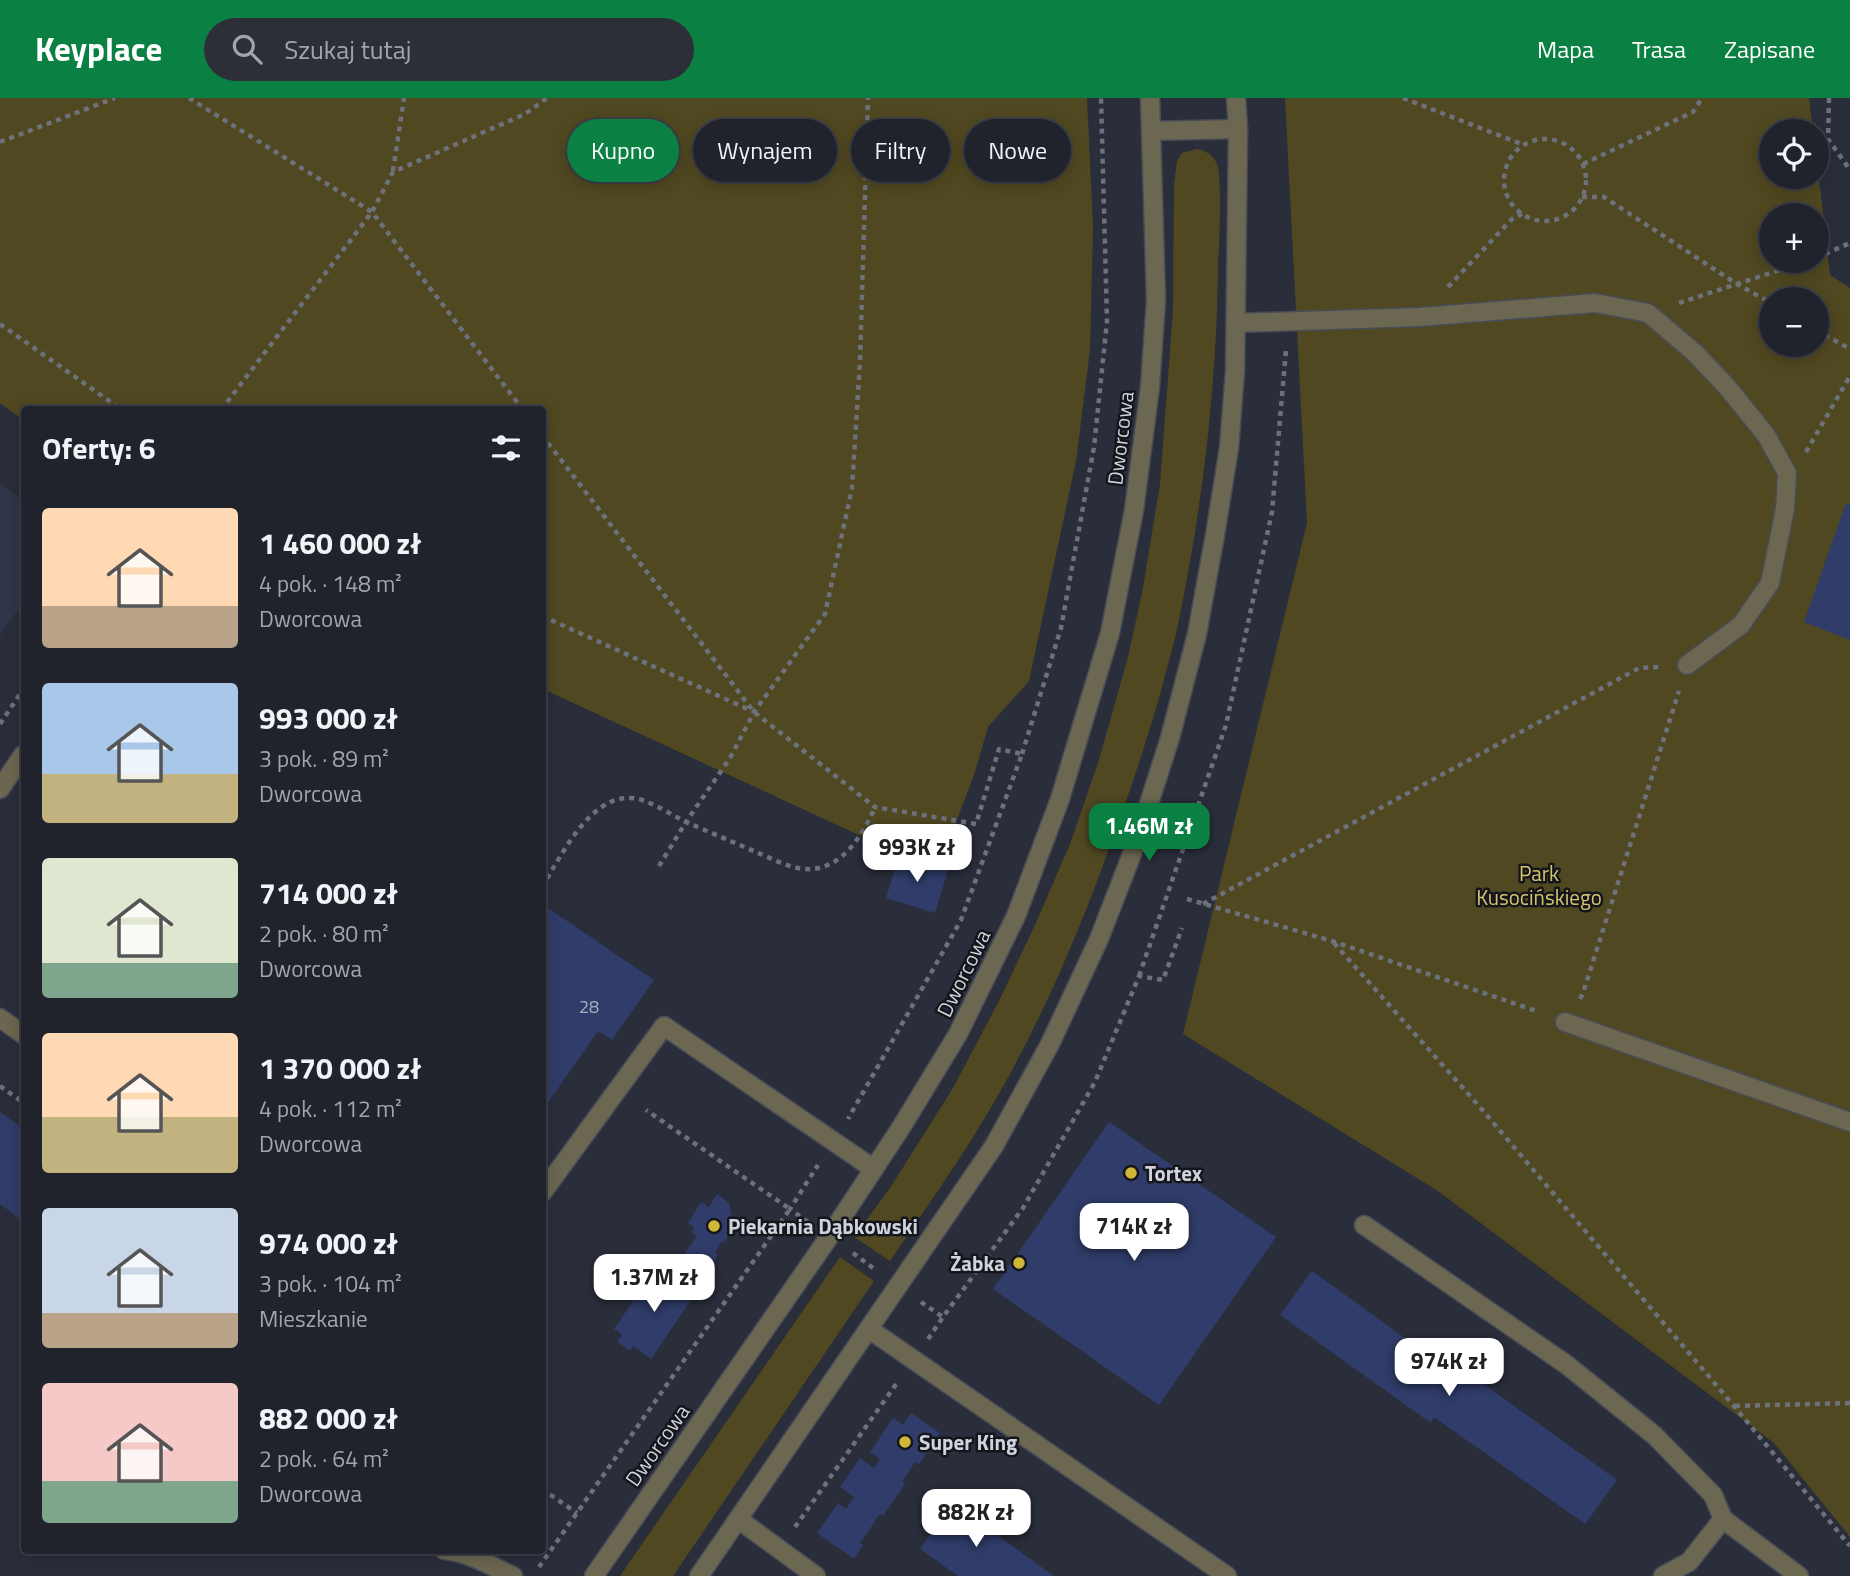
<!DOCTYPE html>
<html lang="pl">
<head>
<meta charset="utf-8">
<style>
	:root { --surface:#20222c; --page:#2d2f38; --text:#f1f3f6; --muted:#a2a4a9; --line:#3d3f48; --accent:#0b8043 }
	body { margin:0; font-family:"Titillium Web",sans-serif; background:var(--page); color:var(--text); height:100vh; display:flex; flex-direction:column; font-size:26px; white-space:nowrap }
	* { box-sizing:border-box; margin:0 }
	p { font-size:23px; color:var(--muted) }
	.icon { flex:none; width:38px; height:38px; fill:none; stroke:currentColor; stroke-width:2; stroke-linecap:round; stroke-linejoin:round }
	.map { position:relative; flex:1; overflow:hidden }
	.side { position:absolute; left:21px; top:308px; width:525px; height:1148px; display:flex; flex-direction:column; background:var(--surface); border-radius:7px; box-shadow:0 4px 18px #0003,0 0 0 2px var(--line) }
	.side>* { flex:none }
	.banner { position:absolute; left:567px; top:21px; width:665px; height:63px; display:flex; gap:14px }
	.tools { position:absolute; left:1759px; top:21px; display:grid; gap:14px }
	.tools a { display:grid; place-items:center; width:70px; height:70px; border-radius:50%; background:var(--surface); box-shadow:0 4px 18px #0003,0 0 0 2px var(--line); font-size:35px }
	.price { position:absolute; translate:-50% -60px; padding:0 16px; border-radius:14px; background:#fff; color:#222; font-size:23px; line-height:46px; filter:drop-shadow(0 2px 4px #0008) }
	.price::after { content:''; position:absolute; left:50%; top:42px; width:21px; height:16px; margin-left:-10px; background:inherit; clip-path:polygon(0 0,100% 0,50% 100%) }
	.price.current { background:var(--accent); color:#fff }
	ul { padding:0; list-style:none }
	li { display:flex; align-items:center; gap:21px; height:175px; padding:0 21px }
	li span { display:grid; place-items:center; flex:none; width:196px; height:140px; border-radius:7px; color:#555 }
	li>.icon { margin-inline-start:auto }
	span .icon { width:84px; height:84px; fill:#fffc; stroke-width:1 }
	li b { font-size:30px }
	h2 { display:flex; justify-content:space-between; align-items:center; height:84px; padding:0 21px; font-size:30px }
	.pill { padding:0 24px; border-radius:32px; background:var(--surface); box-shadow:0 4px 18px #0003,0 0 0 2px var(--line); font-size:24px; line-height:63px }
	.pill.current { background:var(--accent); color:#fff }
	header { display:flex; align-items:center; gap:42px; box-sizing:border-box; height:98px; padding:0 35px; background:var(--accent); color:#fff }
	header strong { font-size:33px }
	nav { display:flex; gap:38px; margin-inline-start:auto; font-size:24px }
	.search { width:490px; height:63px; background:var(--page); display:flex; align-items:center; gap:18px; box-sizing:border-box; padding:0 24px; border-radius:38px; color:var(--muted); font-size:26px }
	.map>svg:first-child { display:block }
	.built { fill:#303649 }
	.green { fill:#504820; fill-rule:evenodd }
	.building { fill:#303c69 }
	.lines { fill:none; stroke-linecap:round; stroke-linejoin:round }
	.minor-casing { stroke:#484c58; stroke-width:21 }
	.path { stroke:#6d717c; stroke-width:4.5; stroke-dasharray:5 5; stroke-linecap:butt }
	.minor { stroke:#6b6750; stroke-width:18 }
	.poi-dot { fill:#cfb837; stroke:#14161c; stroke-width:2.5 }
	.labels { text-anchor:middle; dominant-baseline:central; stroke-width:5; stroke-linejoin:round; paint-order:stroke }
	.number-label { font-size:18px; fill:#a8adbe }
	.street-label { font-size:21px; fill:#d0d3db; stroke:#14161c }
	.park-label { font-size:21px; fill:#d4c46e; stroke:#14161c }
	.poi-label { font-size:21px; font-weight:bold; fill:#d0d3db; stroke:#14161c; text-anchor:start }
</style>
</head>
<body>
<header>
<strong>Keyplace</strong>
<div class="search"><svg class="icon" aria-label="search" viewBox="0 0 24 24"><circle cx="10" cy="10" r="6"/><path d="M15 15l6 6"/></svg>Szukaj tutaj</div>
<nav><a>Mapa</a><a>Trasa</a><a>Zapisane</a></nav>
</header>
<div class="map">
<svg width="1850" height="1478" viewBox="0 0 1850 1478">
	<rect width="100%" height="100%" fill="#2a2e3b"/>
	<path class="built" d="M 0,385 L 24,403 L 24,503 L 0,537 Z"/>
	<g class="green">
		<path d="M 0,0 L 1087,0 L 1093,130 L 1090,252 L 1076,363 L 1029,583 L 988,629 L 974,677 L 937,773 L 543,591 L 542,312 L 24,312 L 24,323 L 0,305 Z"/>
		<path d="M 1285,0 L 1809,0 L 1813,33 L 1771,33 L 1771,79 L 1816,79 L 1817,63 L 1830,177 L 1850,190 L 1850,1439 L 1774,1345 L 1438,1093 L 1183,936 L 1307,425 ZM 1771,117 L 1816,117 L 1816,163 L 1771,163 ZM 1771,201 L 1816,201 L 1816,247 L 1771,247 Z"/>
		<path d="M 1197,51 C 1206,53 1212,56 1216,64 C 1223,74 1219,148 1218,165 C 1217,285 1203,405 1179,522 C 1175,543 1168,565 1163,586 C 1147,642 1129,697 1109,751 C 1079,834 1044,916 1001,992 C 968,1051 928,1107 890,1163 L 854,1139 L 890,1090 L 953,990 L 999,903 L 1035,827 L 1070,746 L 1099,662 L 1128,559 L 1143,490 L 1160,386 L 1173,213 L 1174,86 L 1177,63 L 1182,55 Z"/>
		<path d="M 840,1159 L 874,1183 L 673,1478 L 620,1478 Z"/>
	</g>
	<g class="building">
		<path d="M 1846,405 L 1850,407 L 1850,542 L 1804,524 Z"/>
		<path d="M 899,757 L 948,772 L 935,815 L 886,800 Z"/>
		<path d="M 542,806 L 654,882 L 612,942 L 598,933 L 542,1013 Z"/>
		<path d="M 0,1014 L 24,1031 L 24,1124 L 0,1106 Z"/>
		<path d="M 1109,1024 L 1276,1139 L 1159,1307 L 993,1191 Z"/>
		<path d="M 717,1096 L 729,1105 L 734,1129 L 724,1145 L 722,1143 L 715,1154 L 718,1157 L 696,1189 L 672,1173 L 697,1138 L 691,1134 L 695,1130 L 688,1125 L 701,1104 L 709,1109 Z"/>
		<path d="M 654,1173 L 669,1183 L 673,1178 L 697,1193 L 651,1261 L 633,1248 L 630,1253 L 617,1244 L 622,1236 L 614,1231 Z"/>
		<path d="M 1312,1173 L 1462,1281 L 1467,1274 L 1617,1382 L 1585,1426 L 1434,1319 L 1431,1325 L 1280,1217 Z"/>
		<path d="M 911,1315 L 940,1335 L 919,1366 L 915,1364 L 902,1384 L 905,1386 L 883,1418 L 880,1416 L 860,1445 L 863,1447 L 854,1461 L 817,1435 L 838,1405 L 846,1411 L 854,1399 L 840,1389 L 860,1360 L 874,1370 L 880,1361 L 870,1354 L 893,1320 L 903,1327 Z"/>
		<path d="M 952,1405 L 1054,1478 L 958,1478 L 920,1451 Z"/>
	</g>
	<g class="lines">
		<g class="minor-casing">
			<g id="minor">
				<path d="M 1151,33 L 1238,31"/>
				<path d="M 1236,225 L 1420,219 L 1595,205 L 1648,215 L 1695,255 L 1728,290 L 1766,337 L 1787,375 L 1785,411 L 1770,485 L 1741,527 L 1687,567"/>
				<path d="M 0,691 L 23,657"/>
				<path d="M 0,920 L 24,937"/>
				<path d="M 1565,924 L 1850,1024"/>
				<path d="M 542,1095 L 664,928 L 874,1071"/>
				<path d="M 1364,1127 L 1567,1267 L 1654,1337 L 1713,1397 L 1723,1421"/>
				<path d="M 869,1231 L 1227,1478"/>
				<path d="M 738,1421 L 816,1478"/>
				<path d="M 444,1452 C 468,1454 491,1468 513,1478"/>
				<path d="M 594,1478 L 829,1139 L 902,1028 L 958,936 L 1016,818 L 1060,701 L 1110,535 L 1134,412 L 1150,289 L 1156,202 L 1150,0"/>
				<path d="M 699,1478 L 994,1048 L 1050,946 L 1099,841 L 1137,743 L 1170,640 L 1197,536 L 1215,437 L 1229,350 L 1235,273 L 1238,31 L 1236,0"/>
				<path d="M 1663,1478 L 1689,1464 L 1723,1421 L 1799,1478"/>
			</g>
		</g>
		<g class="path">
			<path d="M 189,0 L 372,114 L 523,312"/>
			<path d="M 1403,0 L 1524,47"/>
			<path d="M 1829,0 L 1828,41 L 1850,72"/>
			<circle cx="1545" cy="82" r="41"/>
			<path d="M 0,44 L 115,0"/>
			<path d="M 1583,66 L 1693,14 L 1702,0"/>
			<path d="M 393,73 L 404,0"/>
			<path d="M 1582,99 L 1604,99 L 1737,186 L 1807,163"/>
			<path d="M 1816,160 L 1850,145"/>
			<path d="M 1448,189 L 1513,120 L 1522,116"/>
			<path d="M 1679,205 L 1737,186 L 1771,205"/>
			<path d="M 0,226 L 122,312"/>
			<path d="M 1816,232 L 1850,251"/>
			<path d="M 221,312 L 372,114 L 393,74 L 525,16 L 547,0"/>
			<path d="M 542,337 L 754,614 L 875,709 L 976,726 L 999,651 L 1022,656 L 961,822 L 848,1021"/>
			<path d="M 1806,354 L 1850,278"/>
			<path d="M 542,518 L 752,613"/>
			<path d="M 0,626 L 24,590"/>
			<path d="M 1022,656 L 1061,530 L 1094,349 L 1107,223 L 1101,0"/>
			<path d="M 659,768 L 686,724 C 709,734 733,744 756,754 C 773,761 794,773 813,771 C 844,768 864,735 875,709"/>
			<path d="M 542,789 C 562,757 594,687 642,702 C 657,707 672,717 686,724 L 730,660 L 754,614 L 825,516 L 852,390 L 860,263 L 868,0"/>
			<path d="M 1187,801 L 1332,843 L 1539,914"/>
			<path d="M 1203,806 L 1639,570 L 1661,569"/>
			<path d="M 1334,845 L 1479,1008 L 1734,1308 L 1850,1448"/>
			<path d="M 1139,878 L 1226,627 L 1272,414 L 1286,252"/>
			<path d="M 1580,901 L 1583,895 L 1679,593"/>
			<path d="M 0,988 L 24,1005"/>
			<path d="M 808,1124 L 790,1111 L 818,1067"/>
			<path d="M 853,1155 L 877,1173"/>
			<path d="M 921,1204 L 943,1219 L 1023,1110 L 1095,984 L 1139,878 L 1163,882 L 1182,830"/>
			<path d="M 928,1241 L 943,1219"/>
			<path d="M 1735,1308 L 1850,1305"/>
			<path d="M 542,1391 L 577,1415"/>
			<path d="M 795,1429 L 899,1282"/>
			<path d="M 539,1469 L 790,1111 L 646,1012"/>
		</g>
		<use href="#minor" class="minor"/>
	</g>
	<g class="poi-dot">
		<circle cx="1131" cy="1075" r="7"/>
		<circle cx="714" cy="1128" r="7"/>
		<circle cx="1019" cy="1165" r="7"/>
		<circle cx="905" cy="1344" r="7"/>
	</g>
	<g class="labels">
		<g class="number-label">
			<text x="589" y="908">28</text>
		</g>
		<g class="street-label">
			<text transform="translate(1120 340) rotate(-83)">Dworcowa</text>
			<text transform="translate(963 875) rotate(-64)">Dworcowa</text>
			<text transform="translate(657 1347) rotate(-55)">Dworcowa</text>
		</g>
		<g class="park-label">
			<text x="1539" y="775">Park<tspan x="1539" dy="24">Kusocińskiego</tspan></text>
		</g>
		<g class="poi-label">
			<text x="1145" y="1075">Tortex</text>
			<text x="728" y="1128">Piekarnia Dąbkowski</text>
			<text x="1005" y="1165" text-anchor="end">Żabka</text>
			<text x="919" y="1344">Super King</text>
		</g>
	</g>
</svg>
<div class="tools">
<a><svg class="icon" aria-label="locate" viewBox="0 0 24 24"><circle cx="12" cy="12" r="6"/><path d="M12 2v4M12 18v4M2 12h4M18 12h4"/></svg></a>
<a>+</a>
<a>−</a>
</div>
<b class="price current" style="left:1149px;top:765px">1.46M zł</b>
<b class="price" style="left:917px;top:786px">993K zł</b>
<b class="price" style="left:1134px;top:1165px">714K zł</b>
<b class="price" style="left:654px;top:1216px">1.37M zł</b>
<b class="price" style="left:1449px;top:1300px">974K zł</b>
<b class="price" style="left:976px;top:1451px">882K zł</b>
<div class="banner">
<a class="pill current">Kupno</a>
<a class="pill">Wynajem</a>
<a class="pill">Filtry</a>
<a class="pill">Nowe</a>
</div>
<section class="side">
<h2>Oferty: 6<svg class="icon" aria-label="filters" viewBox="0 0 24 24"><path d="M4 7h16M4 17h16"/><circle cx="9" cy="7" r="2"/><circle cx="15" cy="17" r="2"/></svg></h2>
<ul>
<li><span style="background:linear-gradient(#ffd9b3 70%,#b9a48a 0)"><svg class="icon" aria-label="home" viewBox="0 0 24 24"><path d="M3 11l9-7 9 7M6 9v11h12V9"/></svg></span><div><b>1 460 000 zł</b><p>4 pok. · 148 m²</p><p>Dworcowa</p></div></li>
<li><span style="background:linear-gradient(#a9c7e8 65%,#c2b280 0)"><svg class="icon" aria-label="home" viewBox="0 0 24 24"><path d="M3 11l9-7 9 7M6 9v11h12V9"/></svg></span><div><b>993 000 zł</b><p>3 pok. · 89 m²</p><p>Dworcowa</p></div></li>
<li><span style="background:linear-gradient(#dfe7d0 75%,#7fa58c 0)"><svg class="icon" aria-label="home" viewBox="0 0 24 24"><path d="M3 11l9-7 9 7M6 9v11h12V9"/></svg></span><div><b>714 000 zł</b><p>2 pok. · 80 m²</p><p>Dworcowa</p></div></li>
<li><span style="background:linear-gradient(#ffd9b3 60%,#c2b280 0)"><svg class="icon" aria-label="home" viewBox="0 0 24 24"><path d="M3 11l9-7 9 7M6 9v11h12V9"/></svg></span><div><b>1 370 000 zł</b><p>4 pok. · 112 m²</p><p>Dworcowa</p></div></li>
<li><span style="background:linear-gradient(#c9d6e8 75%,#b9a48a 0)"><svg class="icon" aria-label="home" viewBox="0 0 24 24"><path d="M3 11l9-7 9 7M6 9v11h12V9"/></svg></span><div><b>974 000 zł</b><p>3 pok. · 104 m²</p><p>Mieszkanie</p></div></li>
<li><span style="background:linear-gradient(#f6c9c9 70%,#7fa58c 0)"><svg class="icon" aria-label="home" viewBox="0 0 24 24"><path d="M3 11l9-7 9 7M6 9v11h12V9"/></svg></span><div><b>882 000 zł</b><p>2 pok. · 64 m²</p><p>Dworcowa</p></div></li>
</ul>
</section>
</div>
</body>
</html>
